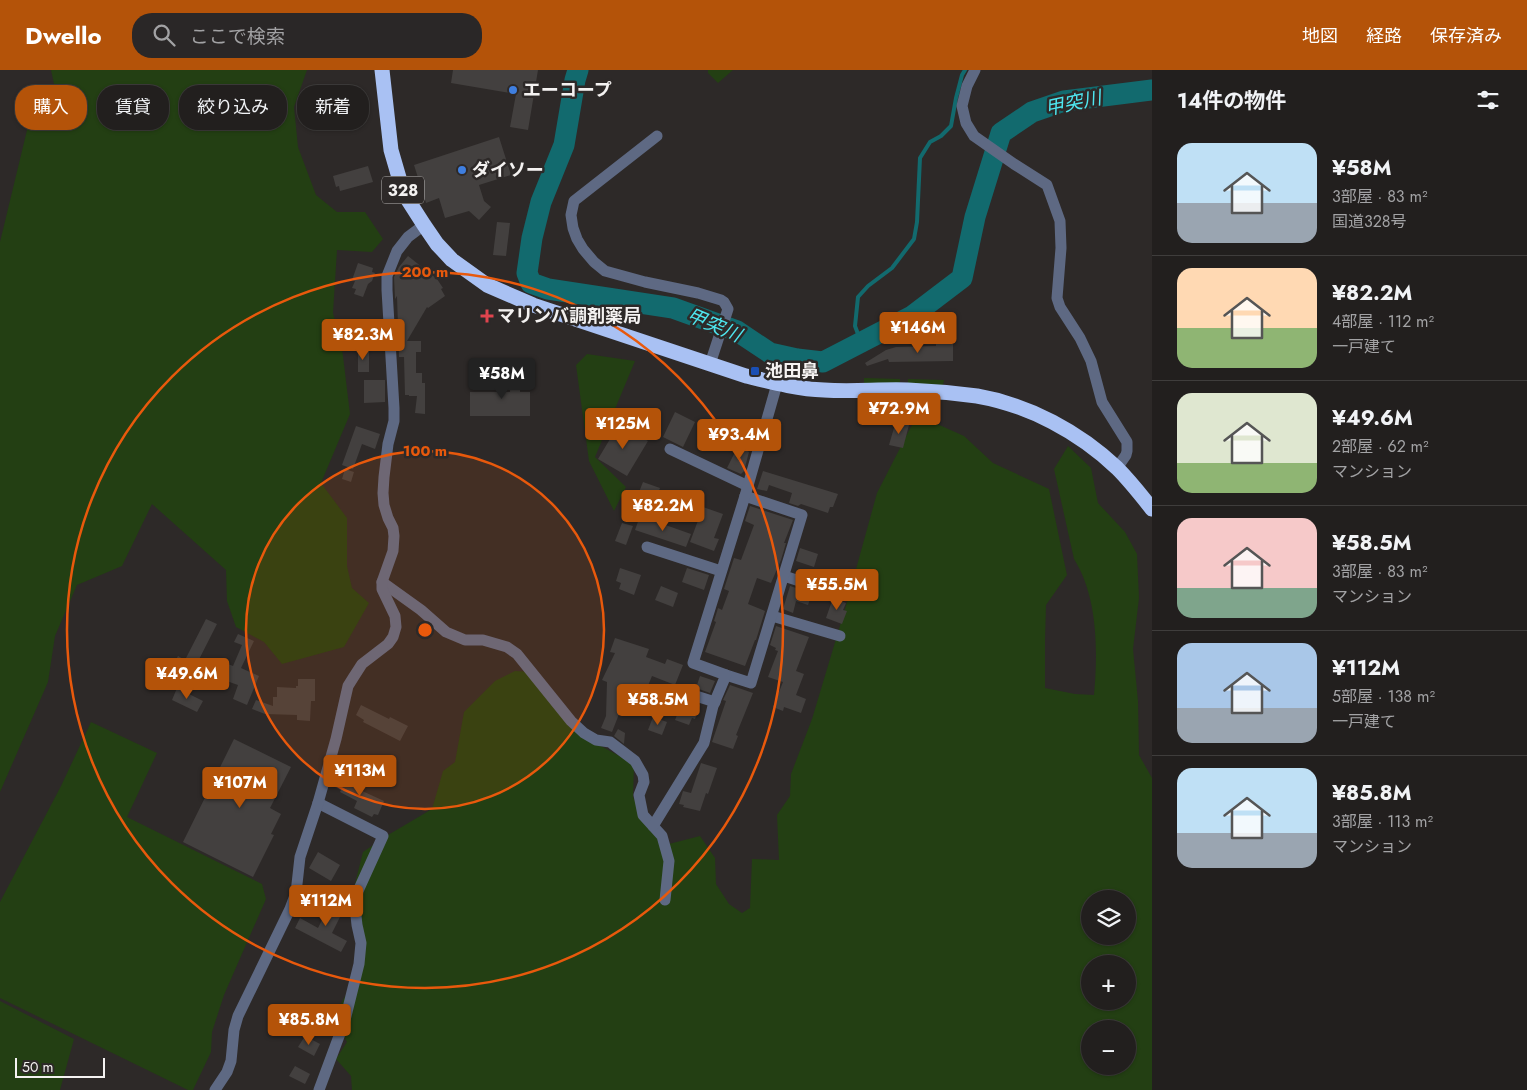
<!DOCTYPE html>
<html lang="ja">
<head>
<meta charset="utf-8">
<style>
	:root { --surface:#221f1e; --page:#2a2727; --text:#f1f3f6; --muted:#a2a2a4; --line:#3f3d3c; --accent:#b45309 }
	body { margin:0; font-family:Jost,"Noto Sans JP",sans-serif; background:var(--page); color:var(--text); height:100vh; display:flex; flex-direction:column; font-size:19px; white-space:nowrap }
	* { box-sizing:border-box; margin:0 }
	p { font-size:16px; color:var(--muted) }
	.icon { flex:none; width:28px; height:28px; fill:none; stroke:currentColor; stroke-width:2; stroke-linecap:round; stroke-linejoin:round }
	.map { position:relative; flex:1; overflow:hidden }
	.panel { display:flex; flex-direction:column; background:var(--surface); width:375px }
	.panel>* { flex:none }
	.hud { position:absolute; left:15px; top:15px; width:475px; height:45px; display:flex; gap:10px }
	.tools { position:absolute; left:1081px; top:820px; display:grid; gap:10px }
	.tools a { display:grid; place-items:center; width:55px; height:55px; border-radius:50%; background:var(--surface); box-shadow:0 1px 4px #0004,0 0 0 1px var(--line); font-size:25px }
	.scale { position:absolute; left:15px; bottom:12px; width:90px; box-sizing:border-box; padding-left:5px; border:2px solid #f4f2f1; border-top:0; font-size:14px; line-height:18px; white-space:nowrap; color:#f4f2f1; -webkit-text-stroke:4px #2d2928; paint-order:stroke }
	.price { position:absolute; translate:-50% -42px; padding:0 11px; border-radius:5px; background:var(--accent); color:#fff; font-size:16px; line-height:32px; filter:drop-shadow(0 1px 2px #0008) }
	.price::after { content:''; position:absolute; left:50%; top:30px; width:15px; height:11px; margin-left:-8px; background:inherit; clip-path:polygon(0 0,100% 0,50% 100%) }
	.price.on { background:#222; color:#fff }
	ul { padding:0; list-style:none }
	li { display:flex; align-items:center; gap:15px; height:125px; padding:0 25px }
	li+li { border-top:1px solid var(--line) }
	li span { display:grid; place-items:center; flex:none; width:140px; height:100px; border-radius:15px; color:#555 }
	li>.icon { margin-inline-start:auto }
	span .icon { width:60px; height:60px; fill:#fffc; stroke-width:1 }
	li b { font-size:21px }
	h2 { display:flex; justify-content:space-between; align-items:center; height:60px; padding:0 25px; font-size:21px }
	.tag { padding:0 18px; border-radius:20px; background:var(--surface); box-shadow:0 1px 4px #0004,0 0 0 1px var(--line); font-size:18px; line-height:45px }
	.tag.on { background:var(--accent); color:#fff }
	header { display:flex; align-items:center; gap:30px; box-sizing:border-box; height:70px; padding:0 25px; background:var(--accent); color:#fff }
	header strong { font-size:24px }
	nav { display:flex; gap:28px; margin-inline-start:auto; font-size:18px }
	.search { width:350px; height:45px; background:var(--page); display:flex; align-items:center; gap:12px; box-sizing:border-box; padding:0 18px; border-radius:20px; color:var(--muted); font-size:19px }
	main { display:flex; flex:1; min-height:0 }
	.map>svg:first-child { display:block }
	.green { fill:#233f13; fill-rule:evenodd }
	.lines { fill:none; stroke-linecap:round; stroke-linejoin:round }
	.stream { stroke:#126a6e; stroke-width:4 }
	.river { stroke:#126a6e; stroke-width:21 }
	.building { fill:#43403f }
	.street { stroke:#5e6983; stroke-width:11 }
	.highway { stroke:#a9c1f3; stroke-width:15 }
	.ring { fill:none; stroke:#e8590c; stroke-width:2.5 }
	.shop-dot { fill:#3f7fe0; stroke:#2d2928; stroke-width:2 }
	.health-dot { fill:#e0444e; stroke:#2d2928; stroke-width:2 }
	.transit-dot { fill:#1a4fb4; stroke:#2d2928; stroke-width:2 }
	.labels { text-anchor:middle; dominant-baseline:central; stroke-width:5; stroke-linejoin:round; paint-order:stroke }
	.shield { fill:#2d2928; stroke:#b8b6b5; stroke-width:1 }
	.shield-label { font-size:16px; font-weight:bold; fill:#f4f2f1 }
	.poi-label { font-size:18px; font-weight:bold; fill:#f4f2f1; stroke:#2d2928; text-anchor:start }
	.water-label { font-size:19px; font-style:italic; fill:#4ee6ef; stroke:#2d2928 }
	.centre { fill:#e8590c; stroke:#2d2928; stroke-width:2.5 }
	.ring-label { font-size:15px; text-anchor:middle; font-weight:bold; fill:#e8590c; stroke:#2d2928; stroke-width:5; stroke-linejoin:round; paint-order:stroke }
</style>
</head>
<body>
<header>
<strong>Dwello</strong>
<div class="search"><svg class="icon" aria-label="search" viewBox="0 0 24 24"><circle cx="10" cy="10" r="6"/><path d="M15 15l6 6"/></svg>ここで検索</div>
<nav><a>地図</a><a>経路</a><a>保存済み</a></nav>
</header>
<main>
<div class="map">
<svg width="1152" height="1020" viewBox="0 0 1152 1020">
	<rect width="100%" height="100%" fill="#2d2928"/>
	<g class="green">
		<path d="M 51,0 L 307,0 L 294,37 L 298,77 L 316,125 L 337,142 L 365,142 L 383,169 L 372,182 L 337,180 L 333,243 L 342,278 L 350,344 L 321,413 L 347,448 L 347,496 L 352,518 L 369,533 L 344,577 L 282,594 L 264,572 L 236,557 L 227,531 L 226,500 L 152,434 L 122,496 L 77,515 L 55,566 L 48,612 L 0,722 L 0,172 L 28,56 L 57,28 Z"/>
		<path d="M 708,0 L 733,0 L 718,13 L 708,3 Z"/>
		<path d="M 587,284 L 635,291 L 595,387 L 626,417 L 614,441 L 589,391 L 576,295 Z"/>
		<path d="M 864,308 L 900,309 L 900,313 L 864,313 Z"/>
		<path d="M 908,309 L 944,310 L 943,315 L 908,314 Z"/>
		<path d="M 917,345 L 964,366 L 993,393 L 1049,419 L 1067,505 L 1046,535 L 1045,570 L 1045,618 L 1075,624 L 1094,625 C 1098,582 1098,527 1074,489 L 1054,399 L 1068,376 L 1091,398 L 1098,433 L 1125,462 L 1137,484 L 1139,528 L 1133,579 L 1138,631 L 1139,685 L 1152,708 L 1152,1020 L 352,1020 L 351,1006 L 336,989 L 347,972 L 333,947 L 364,894 L 349,837 L 363,782 L 388,765 L 432,739 L 443,701 L 455,692 L 464,642 L 495,611 L 515,601 L 534,602 L 599,675 L 634,694 L 633,727 L 645,752 L 665,775 L 700,766 L 715,788 L 716,814 L 729,834 L 742,843 L 750,838 L 752,789 L 779,790 L 777,745 L 790,726 L 791,704 L 812,649 L 845,539 L 877,423 ZM 1090,829 L 1128,829 L 1128,866 L 1090,866 ZM 1090,894 L 1128,894 L 1128,931 L 1090,931 ZM 1090,959 L 1128,959 L 1128,996 L 1090,996 Z"/>
		<path d="M 91,652 L 157,683 L 127,747 L 262,814 L 266,829 L 224,925 L 212,962 L 211,982 L 193,1020 L 188,1020 L 0,928 L 0,832 L 61,716 Z"/>
		<path d="M 0,931 L 74,969 L 60,1020 L 0,1020 Z"/>
	</g>
	<g class="lines">
		<path class="stream" d="M 861,272 L 855,256 L 858,227 L 868,216 L 892,198 L 914,169 L 917,152 L 920,88 L 930,72 L 941,66 L 951,56 L 956,28 L 962,5 L 965,0"/>
		<path class="river" d="M 578,0 L 575,10 L 564,75 L 541,132 L 532,168 L 527,203 L 531,213 L 548,219 L 673,238 L 737,261 L 770,283 L 797,289 L 823,292 L 912,246 L 962,208 L 975,147 L 1001,63 L 1032,42 L 1064,31 L 1152,20"/>
	</g>
	<g class="building">
		<path d="M 453,0 L 538,0 L 528,60 L 510,57 L 516,24 L 451,13 Z"/>
		<path d="M 323,21 L 336,24 L 333,36 L 343,37 L 343,39 L 346,39 L 346,54 L 329,54 L 329,51 L 318,51 L 318,36 L 320,36 Z"/>
		<path d="M 499,67 L 511,105 L 479,115 L 484,131 L 491,137 L 479,150 L 469,141 L 445,148 L 439,128 L 426,133 L 414,95 Z"/>
		<path d="M 368,96 L 373,112 L 340,121 L 339,116 L 336,117 L 333,106 Z"/>
		<path d="M 497,152 L 510,153 L 506,186 L 493,185 Z"/>
		<path d="M 408,186 L 437,209 L 443,218 L 441,219 L 445,226 L 428,238 L 427,237 L 407,271 L 421,271 L 421,282 L 416,282 L 416,303 L 422,303 L 422,313 L 425,313 L 425,344 L 415,343 L 417,326 L 409,326 L 409,325 L 405,325 L 404,287 L 399,287 L 397,226 L 395,229 L 394,207 L 399,197 Z"/>
		<path d="M 358,193 L 373,198 L 372,202 L 375,203 L 372,211 L 368,214 L 363,227 L 354,224 L 356,219 L 352,218 L 355,211 L 352,210 Z"/>
		<path d="M 936,269 L 953,270 L 953,291 L 889,292 L 888,289 L 867,296 L 865,293 L 886,280 L 896,277 L 936,276 Z"/>
		<rect x="358" y="280" width="11" height="22"/>
		<path d="M 511,294 L 520,294 L 520,322 L 530,322 L 530,346 L 470,346 L 470,322 L 510,322 Z"/>
		<path d="M 364,310 L 385,310 L 385,332 L 364,333 Z"/>
		<path d="M 907,337 L 916,339 L 912,354 L 903,351 Z"/>
		<path d="M 675,342 L 695,352 L 683,377 L 663,367 Z"/>
		<path d="M 896,351 L 909,355 L 903,378 L 889,375 Z"/>
		<path d="M 619,354 L 648,371 L 627,406 L 598,389 Z"/>
		<path d="M 356,356 L 380,364 L 375,379 L 362,374 L 353,399 L 342,395 Z"/>
		<path d="M 738,376 L 749,382 L 744,401 L 741,404 L 727,398 Z"/>
		<path d="M 345,399 L 354,402 L 351,412 L 342,409 Z"/>
		<path d="M 763,401 L 838,424 L 833,437 L 830,437 L 828,443 L 801,434 L 798,436 L 789,433 L 792,423 L 769,415 L 767,421 L 757,419 Z"/>
		<path d="M 643,412 L 660,418 L 656,428 L 639,422 Z"/>
		<path d="M 750,436 L 793,450 L 784,473 L 786,473 L 781,490 L 771,513 L 757,508 L 748,534 L 765,541 L 756,570 L 755,570 L 745,596 L 705,582 L 716,552 L 714,551 L 718,538 L 722,540 L 729,521 L 724,519 L 734,488 L 741,490 L 754,455 L 745,451 Z"/>
		<path d="M 703,437 L 723,444 L 714,468 L 719,469 L 714,481 L 690,472 Z"/>
		<path d="M 640,446 L 691,464 L 686,477 L 635,460 Z"/>
		<path d="M 622,453 L 633,456 L 626,475 L 615,471 Z"/>
		<path d="M 800,478 L 818,484 L 814,497 L 796,491 Z"/>
		<path d="M 620,498 L 641,505 L 634,525 L 619,519 L 621,513 L 616,511 Z"/>
		<path d="M 687,498 L 709,505 L 704,520 L 682,512 Z"/>
		<path d="M 661,516 L 678,523 L 673,537 L 655,530 Z"/>
		<path d="M 790,516 L 812,523 L 808,535 L 796,531 L 793,543 L 783,539 Z"/>
		<path d="M 833,528 L 846,533 L 843,540 L 847,541 L 842,554 L 826,548 Z"/>
		<path d="M 206,549 L 217,554 L 186,615 L 168,605 L 178,586 L 185,590 Z"/>
		<path d="M 776,556 L 809,567 L 796,601 L 804,604 L 796,625 L 806,629 L 801,643 L 784,637 L 783,641 L 773,637 L 783,612 L 768,607 L 778,581 L 775,580 L 776,578 L 770,575 Z"/>
		<path d="M 238,564 L 254,571 L 241,598 L 259,606 L 247,635 L 233,629 L 238,615 L 218,608 L 223,596 L 227,597 L 228,594 L 233,596 L 242,575 L 234,572 Z"/>
		<path d="M 615,568 L 649,579 L 646,587 L 665,594 L 667,589 L 683,595 L 675,615 L 652,606 L 645,623 L 625,621 L 625,639 L 621,639 L 612,662 L 601,658 L 606,646 L 607,612 L 602,610 L 615,583 L 610,582 Z"/>
		<path d="M 700,606 L 715,611 L 710,623 L 696,618 Z"/>
		<path d="M 298,609 L 315,609 L 315,631 L 311,631 L 310,651 L 297,650 L 297,645 L 265,644 L 252,639 L 256,630 L 273,636 L 273,627 L 277,627 L 277,617 L 296,618 L 296,616 L 298,616 Z"/>
		<path d="M 730,615 L 753,623 L 736,665 L 738,666 L 733,679 L 712,672 L 726,631 L 723,630 Z"/>
		<path d="M 177,618 L 203,631 L 197,642 L 172,630 Z"/>
		<path d="M 647,625 L 657,629 L 652,643 L 641,639 Z"/>
		<path d="M 683,630 L 700,635 L 695,649 L 692,648 L 689,655 L 675,650 Z"/>
		<path d="M 361,635 L 389,649 L 390,647 L 408,656 L 400,671 L 363,652 L 364,650 L 356,645 Z"/>
		<path d="M 653,647 L 667,652 L 662,665 L 648,660 Z"/>
		<path d="M 618,659 L 625,663 L 624,674 L 614,666 Z"/>
		<path d="M 234,669 L 291,697 L 270,738 L 281,744 L 271,764 L 274,765 L 253,807 L 183,772 Z"/>
		<path d="M 701,693 L 717,698 L 708,724 L 706,723 L 700,741 L 683,737 L 684,735 L 679,734 L 683,721 L 691,723 Z"/>
		<path d="M 341,705 L 361,714 L 358,719 L 384,731 L 378,745 L 374,744 L 372,747 L 354,738 L 357,731 L 340,722 L 341,720 L 335,717 Z"/>
		<path d="M 318,782 L 340,795 L 331,811 L 309,798 Z"/>
		<path d="M 333,828 L 346,835 L 332,863 L 347,871 L 341,882 L 295,858 L 300,848 L 318,858 Z"/>
		<path d="M 305,966 L 320,974 L 314,986 L 298,977 Z"/>
		<path d="M 295,996 L 310,1004 L 305,1014 L 289,1006 Z"/>
	</g>
	<g class="lines">
		<g class="street">
			<path d="M 975,0 L 967,16 L 962,36 L 966,53 L 974,66 L 1014,94 L 1047,115 L 1060,151 L 1061,178 L 1057,228 L 1060,237 L 1080,268 L 1091,291 L 1102,332 L 1127,372 L 1127,381 L 1126,385 L 1117,398"/>
			<path d="M 657,66 L 574,131 L 571,145 L 573,158 L 577,169 L 583,179 L 594,192 L 605,201 L 645,212 L 698,223 L 721,230 L 724,232 L 728,239 L 710,294"/>
			<path d="M 670,379 L 748,416"/>
			<path d="M 647,477 L 721,501"/>
			<path d="M 784,506 L 818,517"/>
			<path d="M 382,512 L 421,540 L 446,562 L 465,570 L 483,570 L 507,577 L 517,584 L 571,651 L 584,663 L 596,670 L 610,672 L 635,691 L 643,705 L 644,712 L 639,725 L 643,745 L 662,766 L 669,791 L 665,830"/>
			<path d="M 772,546 L 840,566"/>
			<path d="M 726,605 L 751,613 L 802,445 L 745,426"/>
			<path d="M 680,621 L 715,632"/>
			<path d="M 318,733 L 383,766 L 358,821 L 355,837 L 357,855 L 361,873 L 359,894 L 345,950 L 319,1020"/>
			<path d="M 653,756 L 704,673 L 713,636 L 726,605 L 693,593 L 745,426 L 777,314"/>
			<path d="M 215,1020 L 227,1002 L 231,991 L 234,960 L 238,946 L 290,839 L 296,823 L 300,787 L 318,733 L 336,669 L 348,616 L 353,608 L 362,594 L 388,574 L 393,567 L 396,557 L 395,546 L 382,519 L 382,512 L 393,481 L 394,466 L 393,458 L 388,448 L 384,435 L 383,423 L 384,407 L 388,374 L 394,351 L 394,338 L 387,220 L 387,206 L 397,181 L 408,167 L 424,155"/>
		</g>
		<path class="highway" d="M 382,0 L 391,80 L 400,111 L 408,130 L 424,155 L 437,174 L 452,190 L 487,215 L 533,235 L 746,306 C 771,312 798,319 824,320 C 852,322 880,319 908,320 C 931,321 954,323 977,326 C 1029,335 1079,362 1117,398 C 1130,411 1141,425 1152,439"/>
	</g>
	<circle cx="425" cy="560" r="179" fill="#e8590c" fill-opacity=".12"/>
	<g class="ring">
		<circle cx="425" cy="560" r="179"/>
		<circle cx="425" cy="560" r="358"/>
	</g>
	<g class="shop-dot">
		<circle cx="513" cy="20" r="5"/>
		<circle cx="462" cy="100" r="5"/>
	</g>
	<path class="health-dot" d="M484.5 238.5h5v5h5v5h-5v5h-5v-5h-5v-5h5z"/>
	<rect class="transit-dot" x="750" y="296" width="10" height="10" rx="2.5"/>
	<g class="labels">
		<rect class="shield" x="382" y="106.5" width="42" height="27" rx="4"/>
		<g class="shield-label">
			<text x="403" y="120">328</text>
		</g>
		<g class="poi-label">
			<text x="523" y="20">エーコープ</text>
			<text x="472" y="100">ダイソー</text>
			<text x="497" y="246">マリンバ調剤薬局</text>
			<text x="765" y="301">池田鼻</text>
		</g>
		<g class="water-label">
			<text transform="translate(1073 33) rotate(-12)">甲突川</text>
			<text transform="translate(714 255) rotate(23)">甲突川</text>
		</g>
	</g>
	<circle cx="425" cy="560" r="8" class="centre"/>
	<g class="ring-label">
		<text x="425" y="207">200 m</text>
		<text x="425" y="386">100 m</text>
	</g>
</svg>
<div class="tools">
<a><svg class="icon" aria-label="layers" viewBox="0 0 24 24"><path d="M12 4l9 5-9 5-9-5zM3 14l9 5 9-5"/></svg></a>
<a>+</a>
<a>−</a>
</div>
<div class="scale">50 m</div>
<b class="price" style="left:918px;top:284px">¥146M</b>
<b class="price" style="left:363px;top:291px">¥82.3M</b>
<b class="price on" style="left:502px;top:330px">¥58M</b>
<b class="price" style="left:899px;top:365px">¥72.9M</b>
<b class="price" style="left:623px;top:380px">¥125M</b>
<b class="price" style="left:739px;top:391px">¥93.4M</b>
<b class="price" style="left:663px;top:462px">¥82.2M</b>
<b class="price" style="left:837px;top:541px">¥55.5M</b>
<b class="price" style="left:187px;top:630px">¥49.6M</b>
<b class="price" style="left:658px;top:656px">¥58.5M</b>
<b class="price" style="left:360px;top:727px">¥113M</b>
<b class="price" style="left:240px;top:739px">¥107M</b>
<b class="price" style="left:326px;top:857px">¥112M</b>
<b class="price" style="left:309px;top:976px">¥85.8M</b>
<div class="hud">
<a class="tag on">購入</a>
<a class="tag">賃貸</a>
<a class="tag">絞り込み</a>
<a class="tag">新着</a>
</div>
</div>
<section class="panel">
<h2>14件の物件<svg class="icon" aria-label="filters" viewBox="0 0 24 24"><path d="M4 7h16M4 17h16"/><circle cx="9" cy="7" r="2"/><circle cx="15" cy="17" r="2"/></svg></h2>
<ul>
<li><span style="background:linear-gradient(#bfe0f5 60%,#9aa5b1 0)"><svg class="icon" aria-label="home" viewBox="0 0 24 24"><path d="M3 11l9-7 9 7M6 9v11h12V9"/></svg></span><div><b>¥58M</b><p>3部屋 · 83 m²</p><p>国道328号</p></div></li>
<li><span style="background:linear-gradient(#ffd9b3 60%,#8fb573 0)"><svg class="icon" aria-label="home" viewBox="0 0 24 24"><path d="M3 11l9-7 9 7M6 9v11h12V9"/></svg></span><div><b>¥82.2M</b><p>4部屋 · 112 m²</p><p>一戸建て</p></div></li>
<li><span style="background:linear-gradient(#dfe7d0 70%,#8fb573 0)"><svg class="icon" aria-label="home" viewBox="0 0 24 24"><path d="M3 11l9-7 9 7M6 9v11h12V9"/></svg></span><div><b>¥49.6M</b><p>2部屋 · 62 m²</p><p>マンション</p></div></li>
<li><span style="background:linear-gradient(#f6c9c9 70%,#7fa58c 0)"><svg class="icon" aria-label="home" viewBox="0 0 24 24"><path d="M3 11l9-7 9 7M6 9v11h12V9"/></svg></span><div><b>¥58.5M</b><p>3部屋 · 83 m²</p><p>マンション</p></div></li>
<li><span style="background:linear-gradient(#a9c7e8 65%,#9aa5b1 0)"><svg class="icon" aria-label="home" viewBox="0 0 24 24"><path d="M3 11l9-7 9 7M6 9v11h12V9"/></svg></span><div><b>¥112M</b><p>5部屋 · 138 m²</p><p>一戸建て</p></div></li>
<li><span style="background:linear-gradient(#bfe0f5 65%,#9aa5b1 0)"><svg class="icon" aria-label="home" viewBox="0 0 24 24"><path d="M3 11l9-7 9 7M6 9v11h12V9"/></svg></span><div><b>¥85.8M</b><p>3部屋 · 113 m²</p><p>マンション</p></div></li>
</ul>
</section>
</main>
</body>
</html>
